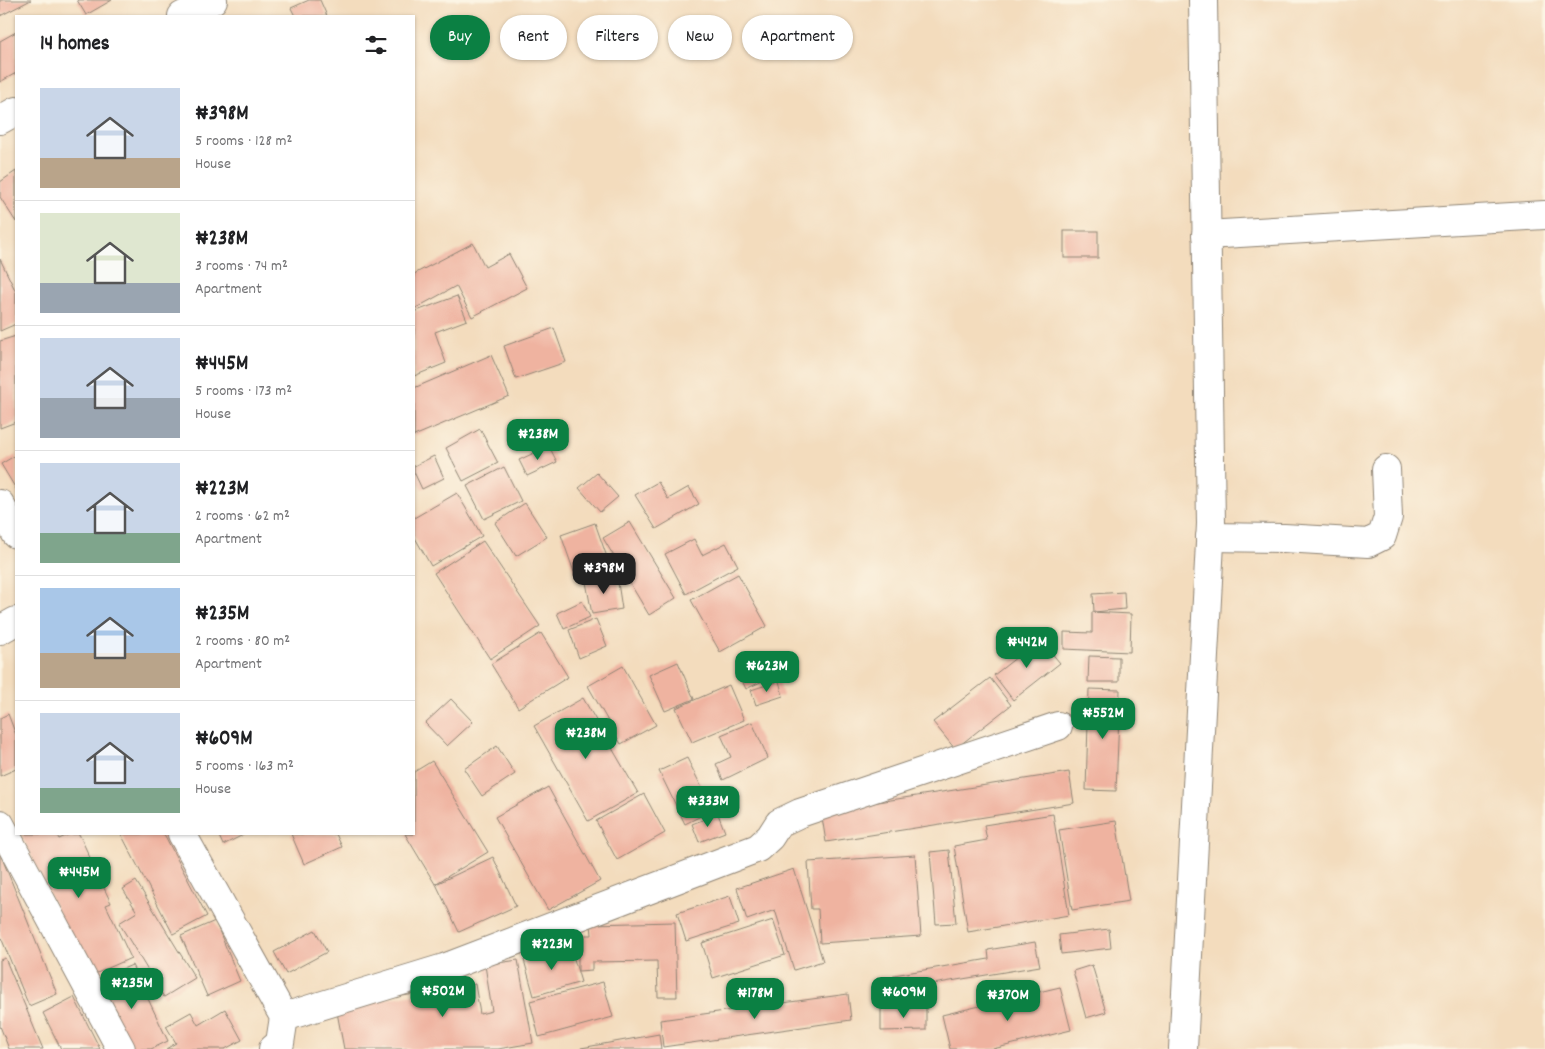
<!DOCTYPE html>
<html lang="en">
<head>
<meta charset="utf-8">
<style>
	:root { --surface:#fff; --page:#f2f2f2; --text:#202124; --muted:#757577; --line:#e0e0e0; --accent:#0b8043 }
	body { margin:0; font-family:Dekko,sans-serif; background:var(--page); color:var(--text); height:100vh; display:flex; flex-direction:column; font-size:19px; white-space:nowrap }
	* { box-sizing:border-box; margin:0 }
	p { font-size:16px; color:var(--muted) }
	.icon { flex:none; width:28px; height:28px; fill:none; stroke:currentColor; stroke-width:2; stroke-linecap:round; stroke-linejoin:round }
	.map { position:relative; flex:1; overflow:hidden }
	.drawer { position:absolute; left:15px; top:15px; width:400px; height:820px; display:flex; flex-direction:column; background:var(--surface); border-radius:0px; box-shadow:0 1px 4px #0004 }
	.drawer>* { flex:none }
	.banner { position:absolute; left:430px; top:15px; width:475px; height:45px; display:flex; gap:10px }
	.price { position:absolute; translate:-50% -42px; padding:0 11px; border-radius:10px; background:var(--accent); color:#fff; font-size:16px; line-height:32px; filter:drop-shadow(0 1px 2px #0008) }
	.price::after { content:''; position:absolute; left:50%; top:30px; width:15px; height:11px; margin-left:-8px; background:inherit; clip-path:polygon(0 0,100% 0,50% 100%) }
	.price.selected { background:#222; color:#fff }
	ul { padding:0; list-style:none }
	li { display:flex; align-items:center; gap:15px; height:125px; padding:0 25px }
	li+li { border-top:1px solid var(--line) }
	li span { display:grid; place-items:center; flex:none; width:140px; height:100px; border-radius:0px; color:#555 }
	li>.icon { margin-inline-start:auto }
	span .icon { width:60px; height:60px; fill:#fffc; stroke-width:1 }
	li b { font-size:21px }
	h2 { display:flex; justify-content:space-between; align-items:center; height:60px; padding:0 25px; font-size:21px }
	.tag { padding:0 18px; border-radius:22px; background:var(--surface); box-shadow:0 1px 4px #0004; font-size:18px; line-height:45px }
	.tag.selected { background:var(--accent); color:#fff }
	.map>svg:first-child { display:block }
	.building { fill:#efb3a0 }
	.lines { fill:none; stroke-linecap:round; stroke-linejoin:round }
	.minor-casing { stroke:#8f8474; stroke-width:30 }
	.minor { stroke:#fff; stroke-width:28 }
</style>
</head>
<body>
<div class="map">
<svg width="1545" height="1049" viewBox="0 0 1545 1049">
	<rect width="100%" height="100%" fill="#fcf5e5"/>
	<filter id="ink" filterUnits="userSpaceOnUse"><feTurbulence type="fractalNoise" baseFrequency=".02" numOctaves="2"/><feDisplacementMap in="SourceGraphic" scale="10" xChannelSelector="R" yChannelSelector="G"/><feConvolveMatrix kernelMatrix="1 2 1 2 8 2 1 2 1" color-interpolation-filters="sRGB"/></filter>
	<filter id="wash" filterUnits="userSpaceOnUse"><feTurbulence type="fractalNoise" baseFrequency=".0096" numOctaves="4" result="noise"/><feDisplacementMap in="SourceGraphic" scale="20" xChannelSelector="R" yChannelSelector="G"/><feGaussianBlur stdDeviation="1.12" result="paint"/><feColorMatrix in="noise" values="0 0 0 0 0 0 0 0 0 0 0 0 0 0 0 0 0 1.4 0 .05"/><feComposite in="paint" operator="in"/></filter>
	<g filter="url(#wash)">
		<rect width="100%" height="100%" fill="#f3dcbd"/>
		<g id="blocks">
			<g class="building">
				<path d="M 0,0 L 31,0 L 0,16 Z"/>
				<path d="M 77,0 L 112,0 L 86,15 Z"/>
				<path d="M 309,0 L 320,0 L 327,16 L 295,16 L 291,8 Z"/>
				<path d="M 16,32 L 16,73 L 0,82 L 0,41 Z"/>
				<path d="M 16,171 L 16,222 L 0,197 L 0,182 Z"/>
				<rect x="1064" y="231" width="34" height="27"/>
				<path d="M 473,243 L 485,267 L 509,254 L 527,288 L 472,317 L 456,286 L 414,309 L 414,274 Z"/>
				<path d="M 0,259 L 16,292 L 16,324 L 0,331 Z"/>
				<path d="M 457,296 L 467,320 L 435,332 L 446,363 L 414,376 L 414,312 Z"/>
				<path d="M 554,328 L 566,362 L 516,379 L 504,346 Z"/>
				<path d="M 16,336 L 16,422 L 0,428 L 0,341 Z"/>
				<path d="M 491,355 L 509,396 L 414,436 L 414,388 Z"/>
				<path d="M 480,429 L 498,463 L 463,481 L 446,448 Z"/>
				<path d="M 549,446 L 557,462 L 527,476 L 519,460 Z"/>
				<path d="M 16,455 L 16,489 L 1,464 Z"/>
				<path d="M 434,456 L 444,478 L 422,489 L 414,472 L 414,466 Z"/>
				<path d="M 504,467 L 521,501 L 484,519 L 467,486 Z"/>
				<path d="M 597,473 L 618,497 L 600,512 L 579,488 Z"/>
				<path d="M 658,482 L 668,499 L 689,487 L 699,504 L 656,529 L 635,495 Z"/>
				<path d="M 457,493 L 482,536 L 431,566 L 414,536 L 414,518 Z"/>
				<path d="M 525,503 L 547,537 L 516,556 L 495,523 Z"/>
				<path d="M 630,522 L 676,598 L 649,615 L 603,538 Z"/>
				<path d="M 595,523 L 608,560 L 574,572 L 561,535 Z"/>
				<path d="M 694,539 L 702,555 L 726,543 L 738,566 L 686,594 L 665,554 Z"/>
				<path d="M 483,541 L 540,626 L 490,659 L 434,573 Z"/>
				<path d="M 738,574 L 767,626 L 720,652 L 691,600 Z"/>
				<path d="M 617,576 L 622,609 L 592,614 L 586,582 Z"/>
				<path d="M 1124,592 L 1125,609 L 1094,612 L 1093,594 Z"/>
				<path d="M 582,601 L 590,617 L 564,629 L 557,613 Z"/>
				<path d="M 1092,612 L 1131,614 L 1130,652 L 1064,649 L 1064,632 L 1092,633 Z"/>
				<path d="M 596,619 L 607,646 L 579,658 L 569,630 Z"/>
				<path d="M 541,633 L 568,677 L 518,708 L 491,664 Z"/>
				<path d="M 1040,639 L 1060,663 L 1013,700 L 994,675 Z"/>
				<path d="M 1089,656 L 1119,657 L 1119,682 L 1088,682 Z"/>
				<path d="M 765,659 L 773,676 L 746,689 L 738,672 Z"/>
				<path d="M 678,662 L 694,699 L 665,711 L 649,675 Z"/>
				<path d="M 623,666 L 656,725 L 621,744 L 588,686 Z"/>
				<path d="M 990,678 L 1011,705 L 955,749 L 933,722 Z"/>
				<path d="M 779,681 L 783,696 L 756,705 L 751,690 Z"/>
				<path d="M 729,685 L 744,720 L 692,742 L 676,708 Z"/>
				<path d="M 1089,689 L 1120,690 L 1116,791 L 1086,790 Z"/>
				<path d="M 583,698 L 638,793 L 588,821 L 534,726 Z"/>
				<path d="M 451,699 L 473,722 L 447,746 L 425,723 Z"/>
				<path d="M 8,714 L 16,735 L 16,769 L 0,776 L 0,718 Z"/>
				<path d="M 752,722 L 768,758 L 723,780 L 716,764 L 731,757 L 721,735 Z"/>
				<path d="M 497,746 L 515,774 L 482,796 L 464,769 Z"/>
				<path d="M 687,758 L 713,810 L 685,824 L 659,771 Z"/>
				<path d="M 432,761 L 488,852 L 435,884 L 405,834 L 414,834 L 414,772 Z"/>
				<path d="M 1069,772 L 1074,803 L 826,842 L 821,811 Z"/>
				<path d="M 548,787 L 600,881 L 548,910 L 495,817 Z"/>
				<path d="M 644,794 L 665,833 L 617,860 L 596,821 Z"/>
				<path d="M 718,814 L 725,832 L 699,842 L 692,824 Z"/>
				<path d="M 1053,814 L 1069,915 L 968,932 L 954,846 L 987,840 L 984,825 Z"/>
				<path d="M 1116,821 L 1129,901 L 1072,910 L 1059,830 Z"/>
				<path d="M 21,834 L 56,834 L 59,839 L 70,834 L 79,834 L 111,903 L 106,905 L 131,958 L 88,977 Z"/>
				<path d="M 121,834 L 164,834 L 207,916 L 173,934 Z"/>
				<path d="M 218,834 L 245,834 L 223,845 Z"/>
				<path d="M 291,834 L 336,834 L 342,847 L 304,864 Z"/>
				<path d="M 949,850 L 956,923 L 936,924 L 930,852 Z"/>
				<path d="M 0,853 L 57,994 L 29,1006 L 0,935 Z"/>
				<path d="M 915,855 L 921,936 L 820,943 L 818,909 L 811,909 L 808,862 Z"/>
				<path d="M 493,857 L 516,906 L 459,932 L 436,884 Z"/>
				<path d="M 794,869 L 823,961 L 794,970 L 775,910 L 747,920 L 737,888 Z"/>
				<path d="M 136,881 L 195,978 L 164,997 L 119,923 L 137,912 L 123,889 Z"/>
				<path d="M 730,896 L 739,924 L 686,941 L 677,913 Z"/>
				<path d="M 773,920 L 785,955 L 713,978 L 702,943 Z"/>
				<path d="M 215,921 L 240,981 L 207,996 L 181,936 Z"/>
				<path d="M 675,922 L 677,997 L 658,997 L 657,961 L 592,962 L 592,970 L 578,971 L 578,935 L 592,935 L 591,924 Z"/>
				<path d="M 1109,929 L 1111,948 L 1061,954 L 1059,935 Z"/>
				<path d="M 315,930 L 327,952 L 286,974 L 274,952 Z"/>
				<path d="M 1035,942 L 1040,966 L 897,990 L 894,975 L 989,959 L 988,950 Z"/>
				<path d="M 570,946 L 581,982 L 534,996 L 524,960 Z"/>
				<path d="M 5,958 L 43,1049 L 9,1049 L 0,1026 L 0,960 Z"/>
				<path d="M 518,960 L 533,1043 L 498,1049 L 344,1049 L 336,1007 L 475,984 L 480,1014 L 492,1011 L 485,965 Z"/>
				<path d="M 132,965 L 168,1041 L 151,1049 L 128,1049 L 97,980 Z"/>
				<path d="M 1092,965 L 1106,1012 L 1086,1018 L 1073,971 Z"/>
				<path d="M 603,982 L 613,1017 L 539,1037 L 530,1001 Z"/>
				<path d="M 1060,987 L 1071,1030 L 993,1049 L 950,1049 L 942,1015 Z"/>
				<path d="M 848,994 L 851,1020 L 663,1047 L 660,1020 Z"/>
				<path d="M 74,997 L 100,1049 L 61,1049 L 43,1013 Z"/>
				<path d="M 926,1006 L 926,1030 L 881,1031 L 881,1008 Z"/>
				<path d="M 225,1009 L 242,1040 L 225,1049 L 166,1049 L 176,1043 L 166,1026 L 191,1012 L 198,1025 Z"/>
				<path d="M 659,1034 L 661,1049 L 581,1049 L 581,1048 Z"/>
			</g>
		</g>
	</g>
	<g filter="url(#ink)">
		<use href="#blocks" fill-opacity="0" stroke="#8f8474" stroke-width="1"/>
		<g class="lines">
			<g class="minor-casing">
				<g id="minor">
					<path d="M 182,16 L 213,0"/>
					<path d="M 0,120 L 16,111"/>
					<path d="M 1206,235 L 1545,215"/>
					<path d="M 0,504 L 16,534"/>
					<path d="M 1210,537 L 1284,538 L 1368,543 L 1382,536 L 1388,517 L 1386,469"/>
					<path d="M 0,630 L 16,621"/>
					<path d="M 0,824 L 121,1049"/>
					<path d="M 182,834 L 284,1017 L 280,1043 L 273,1049"/>
					<path d="M 284,1017 L 444,968 L 758,848 L 770,837 L 779,823 L 800,813 L 1058,726"/>
					<path d="M 1183,1049 L 1211,524 L 1203,0"/>
				</g>
			</g>
			<use href="#minor" class="minor"/>
		</g>
	</g>
</svg>
<b class="price" style="left:538px;top:461px">₦238M</b>
<b class="price selected" style="left:604px;top:595px">₦398M</b>
<b class="price" style="left:1027px;top:669px">₦442M</b>
<b class="price" style="left:767px;top:693px">₦623M</b>
<b class="price" style="left:1103px;top:740px">₦552M</b>
<b class="price" style="left:586px;top:760px">₦238M</b>
<b class="price" style="left:708px;top:828px">₦333M</b>
<b class="price" style="left:79px;top:899px">₦445M</b>
<b class="price" style="left:552px;top:971px">₦223M</b>
<b class="price" style="left:132px;top:1010px">₦235M</b>
<b class="price" style="left:443px;top:1018px">₦502M</b>
<b class="price" style="left:904px;top:1019px">₦609M</b>
<b class="price" style="left:755px;top:1020px">₦178M</b>
<b class="price" style="left:1008px;top:1022px">₦370M</b>
<div class="banner">
<a class="tag selected">Buy</a>
<a class="tag">Rent</a>
<a class="tag">Filters</a>
<a class="tag">New</a>
<a class="tag">Apartment</a>
</div>
<section class="drawer">
<h2>14 homes<svg class="icon" aria-label="filters" viewBox="0 0 24 24"><path d="M4 7h16M4 17h16"/><circle cx="9" cy="7" r="2"/><circle cx="15" cy="17" r="2"/></svg></h2>
<ul>
<li><span style="background:linear-gradient(#c9d6e8 70%,#b9a48a 0)"><svg class="icon" aria-label="home" viewBox="0 0 24 24"><path d="M3 11l9-7 9 7M6 9v11h12V9"/></svg></span><div><b>₦398M</b><p>5 rooms · 128 m²</p><p>House</p></div></li>
<li><span style="background:linear-gradient(#dfe7d0 70%,#9aa5b1 0)"><svg class="icon" aria-label="home" viewBox="0 0 24 24"><path d="M3 11l9-7 9 7M6 9v11h12V9"/></svg></span><div><b>₦238M</b><p>3 rooms · 74 m²</p><p>Apartment</p></div></li>
<li><span style="background:linear-gradient(#c9d6e8 60%,#9aa5b1 0)"><svg class="icon" aria-label="home" viewBox="0 0 24 24"><path d="M3 11l9-7 9 7M6 9v11h12V9"/></svg></span><div><b>₦445M</b><p>5 rooms · 173 m²</p><p>House</p></div></li>
<li><span style="background:linear-gradient(#c9d6e8 70%,#7fa58c 0)"><svg class="icon" aria-label="home" viewBox="0 0 24 24"><path d="M3 11l9-7 9 7M6 9v11h12V9"/></svg></span><div><b>₦223M</b><p>2 rooms · 62 m²</p><p>Apartment</p></div></li>
<li><span style="background:linear-gradient(#a9c7e8 65%,#b9a48a 0)"><svg class="icon" aria-label="home" viewBox="0 0 24 24"><path d="M3 11l9-7 9 7M6 9v11h12V9"/></svg></span><div><b>₦235M</b><p>2 rooms · 80 m²</p><p>Apartment</p></div></li>
<li><span style="background:linear-gradient(#c9d6e8 75%,#7fa58c 0)"><svg class="icon" aria-label="home" viewBox="0 0 24 24"><path d="M3 11l9-7 9 7M6 9v11h12V9"/></svg></span><div><b>₦609M</b><p>5 rooms · 163 m²</p><p>House</p></div></li>
</ul>
</section>
</div>
</body>
</html>
